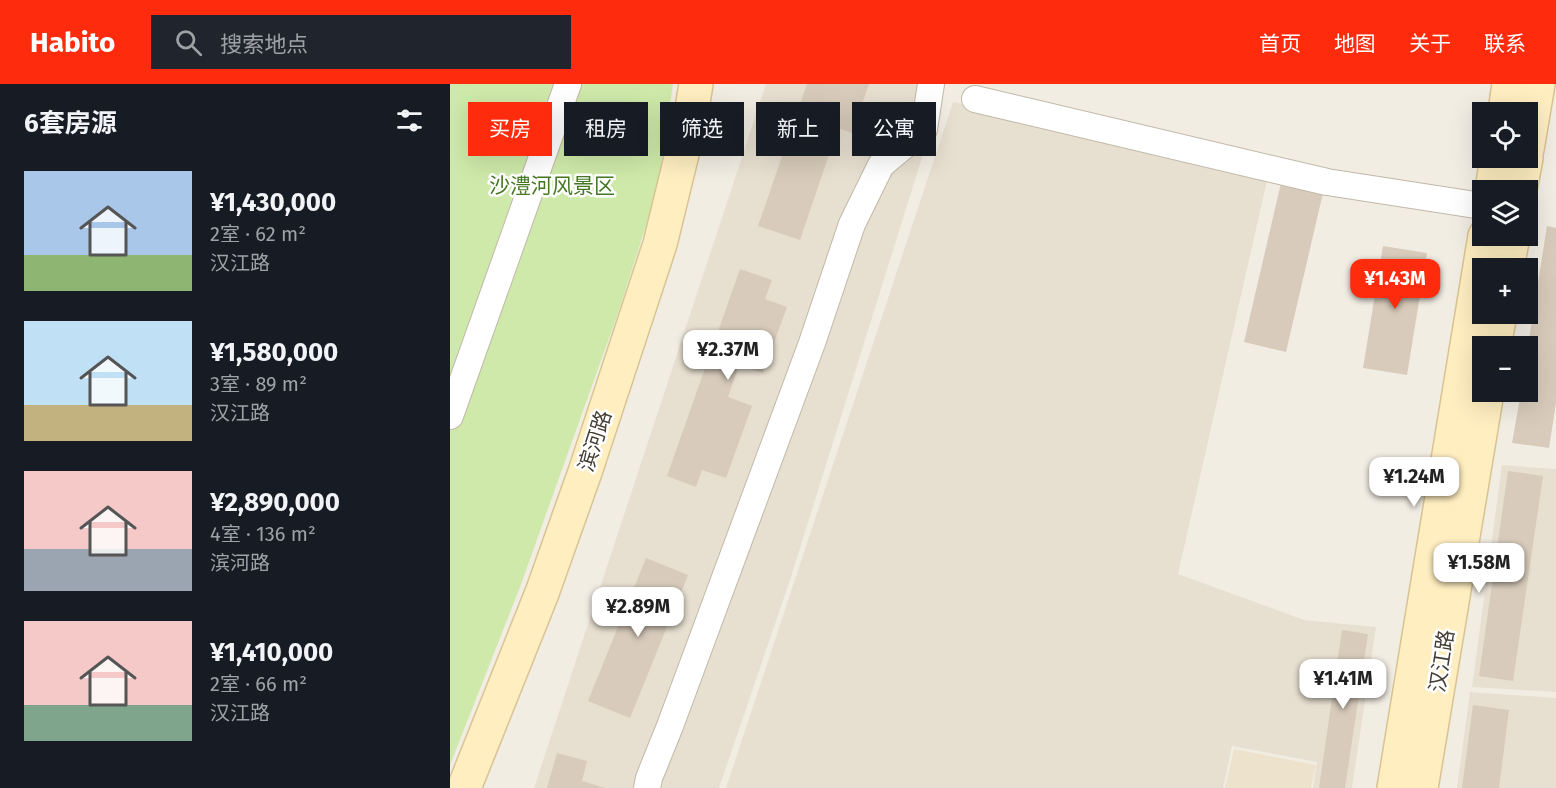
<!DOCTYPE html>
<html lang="zh">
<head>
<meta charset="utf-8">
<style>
	:root { --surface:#171b24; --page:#20242c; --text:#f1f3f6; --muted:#9ea1a6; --accent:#ff2b0d }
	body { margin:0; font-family:"Fira Sans","Noto Sans SC",sans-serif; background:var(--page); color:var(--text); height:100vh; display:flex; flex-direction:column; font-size:22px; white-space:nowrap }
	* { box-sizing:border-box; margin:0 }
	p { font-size:20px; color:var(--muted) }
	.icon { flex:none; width:33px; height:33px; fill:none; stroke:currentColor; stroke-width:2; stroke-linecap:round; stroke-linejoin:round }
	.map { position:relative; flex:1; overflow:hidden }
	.sheet { display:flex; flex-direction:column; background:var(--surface); width:450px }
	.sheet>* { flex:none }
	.hud { position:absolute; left:18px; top:18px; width:570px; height:54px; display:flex; gap:12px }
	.buttons { position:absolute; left:1022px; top:18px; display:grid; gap:12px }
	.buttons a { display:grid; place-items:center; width:66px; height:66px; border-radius:0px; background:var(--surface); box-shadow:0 6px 24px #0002; font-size:30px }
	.price { position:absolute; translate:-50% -51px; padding:0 14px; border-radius:12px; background:#fff; color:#222; font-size:20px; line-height:39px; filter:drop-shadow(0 2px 3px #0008) }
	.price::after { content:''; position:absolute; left:50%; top:36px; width:18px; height:14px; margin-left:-9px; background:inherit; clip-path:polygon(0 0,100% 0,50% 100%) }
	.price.selected { background:var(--accent); color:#fff }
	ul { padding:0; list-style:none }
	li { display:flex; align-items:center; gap:18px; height:150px; padding:0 24px }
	li span { display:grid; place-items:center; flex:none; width:168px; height:120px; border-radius:0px; color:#555 }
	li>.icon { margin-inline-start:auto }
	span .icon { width:72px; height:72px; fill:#fffc; stroke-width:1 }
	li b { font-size:26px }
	h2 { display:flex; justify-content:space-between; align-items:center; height:72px; padding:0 24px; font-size:26px }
	.tag { padding:0 21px; border-radius:0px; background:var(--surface); box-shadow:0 6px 24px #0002; font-size:21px; line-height:54px }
	.tag.selected { background:var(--accent); color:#fff }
	header { display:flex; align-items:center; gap:36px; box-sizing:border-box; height:84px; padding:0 30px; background:var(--accent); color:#fff }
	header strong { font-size:28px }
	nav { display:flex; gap:33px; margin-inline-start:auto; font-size:21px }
	.search { width:420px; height:54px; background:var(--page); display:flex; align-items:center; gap:15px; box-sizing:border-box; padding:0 21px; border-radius:0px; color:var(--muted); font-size:22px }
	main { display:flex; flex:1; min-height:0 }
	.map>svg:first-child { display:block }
	.residential { fill:#e7dfd0 }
	.education { fill:#ede2cc }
	.green { fill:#cee9a9 }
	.building { fill:#d8cbbb }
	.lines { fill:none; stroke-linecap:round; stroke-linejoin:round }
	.street-casing { stroke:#c1b8a8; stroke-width:28 }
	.secondary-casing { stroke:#d9c392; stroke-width:36 }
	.street { stroke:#fff; stroke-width:26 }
	.secondary { stroke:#ffeec0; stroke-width:33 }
	.labels { text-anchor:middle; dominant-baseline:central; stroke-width:5; stroke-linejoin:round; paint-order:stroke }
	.park-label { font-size:21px; fill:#467824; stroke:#fff }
	.street-label { font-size:21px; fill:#443d33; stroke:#fff }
</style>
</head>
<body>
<header>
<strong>Habito</strong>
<div class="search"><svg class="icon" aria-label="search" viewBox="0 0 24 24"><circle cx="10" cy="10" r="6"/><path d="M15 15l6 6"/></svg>搜索地点</div>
<nav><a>首页</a><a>地图</a><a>关于</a><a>联系</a></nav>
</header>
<main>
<section class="sheet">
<h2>6套房源<svg class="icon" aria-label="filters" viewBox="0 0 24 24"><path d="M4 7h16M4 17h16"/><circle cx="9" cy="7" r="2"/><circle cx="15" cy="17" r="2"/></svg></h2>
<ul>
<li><span style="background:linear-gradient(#a9c7e8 70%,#8fb573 0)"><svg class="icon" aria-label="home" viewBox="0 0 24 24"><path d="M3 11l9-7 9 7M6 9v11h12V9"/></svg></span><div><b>¥1,430,000</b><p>2室 · 62 m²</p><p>汉江路</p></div></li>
<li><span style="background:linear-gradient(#bfe0f5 70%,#c2b280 0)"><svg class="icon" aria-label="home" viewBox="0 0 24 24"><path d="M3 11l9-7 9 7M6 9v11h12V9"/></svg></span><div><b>¥1,580,000</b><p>3室 · 89 m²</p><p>汉江路</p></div></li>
<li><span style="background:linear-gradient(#f6c9c9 65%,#9aa5b1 0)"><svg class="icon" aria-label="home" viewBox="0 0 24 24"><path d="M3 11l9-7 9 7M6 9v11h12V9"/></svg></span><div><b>¥2,890,000</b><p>4室 · 136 m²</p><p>滨河路</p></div></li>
<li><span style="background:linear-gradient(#f6c9c9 70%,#7fa58c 0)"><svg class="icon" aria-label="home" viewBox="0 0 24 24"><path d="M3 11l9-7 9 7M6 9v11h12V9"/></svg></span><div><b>¥1,410,000</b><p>2室 · 66 m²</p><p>汉江路</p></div></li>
</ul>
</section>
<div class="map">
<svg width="1106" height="704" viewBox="0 0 1106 704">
	<rect width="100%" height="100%" fill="#f2ede3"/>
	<g class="residential">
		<path d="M 316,0 L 495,0 L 340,496 L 269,704 L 84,704 Z"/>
		<path d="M 503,18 L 818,92 L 728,490 L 854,536 L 926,543 L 902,704 L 863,704 L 867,678 L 782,662 L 773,704 L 276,704 Z"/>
		<path d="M 1052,381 L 1106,385 L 1106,608 L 1022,603 Z"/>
		<path d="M 1020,608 L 1106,614 L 1106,704 L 1007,704 Z"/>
	</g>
	<path class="education" d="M 784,665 L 866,681 L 861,704 L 775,704 Z"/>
	<path class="green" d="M 0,0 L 223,0 L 207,107 L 168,229 L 70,503 L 0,681 Z"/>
	<g class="building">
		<path d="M 357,0 L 419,0 L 402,49 L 388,44 L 350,156 L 308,142 Z"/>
		<path d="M 831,99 L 873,109 L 836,268 L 794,258 Z"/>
		<path d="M 1097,142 L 1106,144 L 1106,319 L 1099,364 L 1062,359 L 1071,308 L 1077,308 L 1077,268 Z"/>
		<path d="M 933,162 L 977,169 L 957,291 L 913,284 Z"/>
		<path d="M 290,185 L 322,196 L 315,215 L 337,223 L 313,289 L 289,281 L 278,313 L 302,322 L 276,394 L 252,386 L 246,403 L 217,392 Z"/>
		<path d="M 1058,387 L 1093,392 L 1063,597 L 1029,592 Z"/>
		<path d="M 196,474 L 238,491 L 180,634 L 138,617 Z"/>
		<path d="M 892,546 L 918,550 L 895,704 L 869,704 Z"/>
		<path d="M 1023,621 L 1059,626 L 1049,704 L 1012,704 Z"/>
		<path d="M 107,669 L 137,677 L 132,697 L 155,704 L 97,704 Z"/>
	</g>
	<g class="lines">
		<g class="street-casing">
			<g id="street">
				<path d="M 525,15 L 877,98 L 1032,122"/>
				<path d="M 0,332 L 118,0"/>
				<path d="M 197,704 L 199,694 L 220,642 L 362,259 L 402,140 L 431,81 L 474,45 L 481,0"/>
			</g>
		</g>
		<g class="secondary-casing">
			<g id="secondary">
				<path d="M 1055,28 L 1059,0"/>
				<path d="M 1077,65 L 1088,0"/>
				<path d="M 1042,106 L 1047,74"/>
				<path d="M 1070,106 L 1076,74"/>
				<path d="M 1057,184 L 1063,152"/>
				<path d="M 1044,262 L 1050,230"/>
				<path d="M 14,704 L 92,509 L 135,388 L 210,160 L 240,37 L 246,0"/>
				<path d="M 944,704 L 1035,152"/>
				<path d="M 971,704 L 1037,308"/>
			</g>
		</g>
		<use href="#street" class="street"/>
		<use href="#secondary" class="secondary"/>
	</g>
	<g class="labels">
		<g class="park-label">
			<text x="102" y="102">沙澧河风景区</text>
		</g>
		<g class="street-label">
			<text transform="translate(145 357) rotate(-72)">滨河路</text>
			<text transform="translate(992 577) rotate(-81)">汉江路</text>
		</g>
	</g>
</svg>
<div class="buttons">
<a><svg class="icon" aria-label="locate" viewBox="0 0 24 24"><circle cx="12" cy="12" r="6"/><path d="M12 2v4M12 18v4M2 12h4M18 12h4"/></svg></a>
<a><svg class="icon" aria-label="layers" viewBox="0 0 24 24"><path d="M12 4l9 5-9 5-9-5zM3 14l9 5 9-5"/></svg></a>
<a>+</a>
<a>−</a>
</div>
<b class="price selected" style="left:945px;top:226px">¥1.43M</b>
<b class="price" style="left:278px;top:297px">¥2.37M</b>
<b class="price" style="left:964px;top:424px">¥1.24M</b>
<b class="price" style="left:1029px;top:510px">¥1.58M</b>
<b class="price" style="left:188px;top:554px">¥2.89M</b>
<b class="price" style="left:893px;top:626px">¥1.41M</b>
<div class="hud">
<a class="tag selected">买房</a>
<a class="tag">租房</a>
<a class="tag">筛选</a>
<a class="tag">新上</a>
<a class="tag">公寓</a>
</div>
</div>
</main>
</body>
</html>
